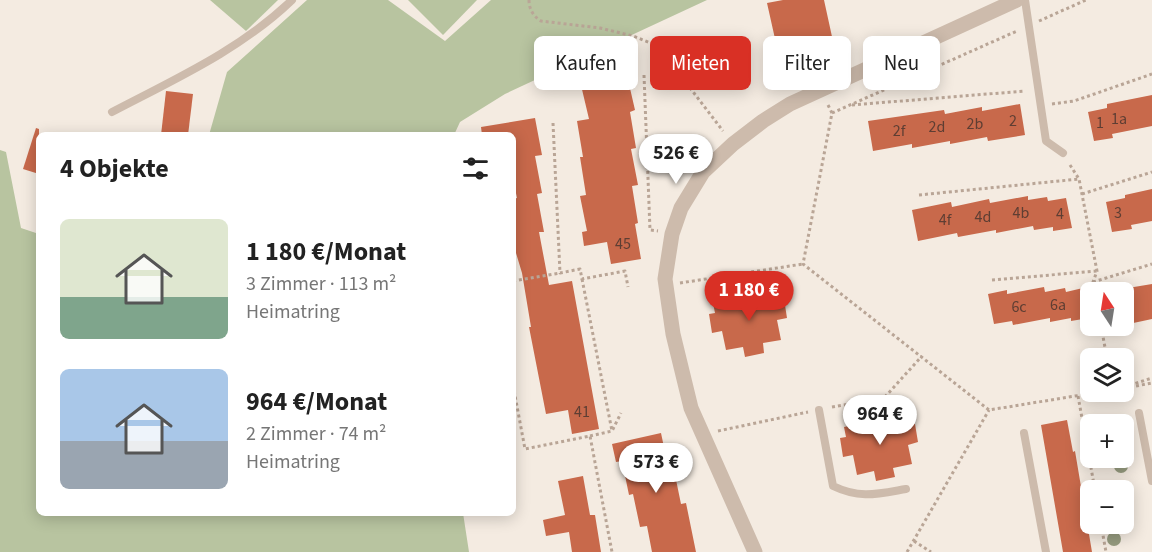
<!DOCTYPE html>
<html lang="de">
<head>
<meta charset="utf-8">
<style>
	:root { --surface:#fff; --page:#f6f6f6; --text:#222; --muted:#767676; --accent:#d93025 }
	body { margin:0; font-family:"Source Sans 3",sans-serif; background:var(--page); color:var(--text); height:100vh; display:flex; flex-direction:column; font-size:22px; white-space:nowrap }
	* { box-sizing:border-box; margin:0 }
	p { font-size:20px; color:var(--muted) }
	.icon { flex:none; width:33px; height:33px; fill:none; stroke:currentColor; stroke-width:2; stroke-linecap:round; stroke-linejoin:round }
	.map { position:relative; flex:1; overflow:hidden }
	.side { position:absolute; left:36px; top:132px; width:480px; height:384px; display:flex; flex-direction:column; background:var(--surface); border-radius:9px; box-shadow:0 3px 15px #0003 }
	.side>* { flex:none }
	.top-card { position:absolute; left:534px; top:36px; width:528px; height:54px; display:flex; gap:12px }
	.needle { width:39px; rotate:348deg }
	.buttons { position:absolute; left:1080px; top:282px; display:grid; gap:12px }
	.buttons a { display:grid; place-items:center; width:54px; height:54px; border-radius:9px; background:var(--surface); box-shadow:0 3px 15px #0003; font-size:30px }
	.price { position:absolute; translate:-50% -51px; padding:0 14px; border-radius:21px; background:#fff; color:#222; font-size:20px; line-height:39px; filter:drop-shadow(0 2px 3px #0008) }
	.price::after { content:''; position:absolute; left:50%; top:36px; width:18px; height:14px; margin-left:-9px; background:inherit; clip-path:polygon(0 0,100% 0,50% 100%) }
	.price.selected { background:var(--accent); color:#fff }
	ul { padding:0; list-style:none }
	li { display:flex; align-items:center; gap:18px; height:150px; padding:0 24px }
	li span { display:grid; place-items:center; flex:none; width:168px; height:120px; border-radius:9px; color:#555 }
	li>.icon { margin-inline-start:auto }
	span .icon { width:72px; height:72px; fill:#fffc; stroke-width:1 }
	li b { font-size:26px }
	h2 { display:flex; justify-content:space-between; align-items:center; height:72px; padding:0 24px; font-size:26px }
	.pill { padding:0 21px; border-radius:9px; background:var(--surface); box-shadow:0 3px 15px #0003; font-size:21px; line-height:54px }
	.pill.selected { background:var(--accent); color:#fff }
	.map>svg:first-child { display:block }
	.green { fill:#b8c4a0 }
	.building { fill:#c8694b }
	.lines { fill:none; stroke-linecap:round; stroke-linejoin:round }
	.path { stroke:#b9a596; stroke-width:3; stroke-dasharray:3 3; stroke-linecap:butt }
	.service { stroke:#cdbbac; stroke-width:8 }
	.minor { stroke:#cdbbac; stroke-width:15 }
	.tree { fill:#969b7f }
	.labels { text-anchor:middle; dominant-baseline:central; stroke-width:6; stroke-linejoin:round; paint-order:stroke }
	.number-label { font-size:16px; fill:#5e3e33 }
</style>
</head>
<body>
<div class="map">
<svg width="1152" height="552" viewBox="0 0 1152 552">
	<rect width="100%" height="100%" fill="#f4ebe1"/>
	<g class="green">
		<path d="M 210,0 L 278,0 L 246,31 Z"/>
		<path d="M 307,0 L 388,0 L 445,41 L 491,0 L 707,0 L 505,94 L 460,122 L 454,135 L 209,135 L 227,72 Z"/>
		<path d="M 408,0 L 477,0 L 443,35 Z"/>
		<path d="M 0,150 L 6,152 L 21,228 L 39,234 L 39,513 L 463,513 L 469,552 L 0,552 Z"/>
	</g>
	<g class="building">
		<path d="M 783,0 L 824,0 L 836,55 L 799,63 L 800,66 L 782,70 L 767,3 Z"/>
		<path d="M 626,71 L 635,110 L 630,112 L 636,148 L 631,149 L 638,185 L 632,186 L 638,223 L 635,224 L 641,259 L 611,264 L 607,242 L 584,246 L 582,232 L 587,231 L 580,196 L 586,195 L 580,157 L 583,157 L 577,121 L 589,119 L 580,81 Z"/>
		<path d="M 166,91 L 193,94 L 188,135 L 161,135 Z"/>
		<path d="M 1152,95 L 1152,126 L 1112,134 L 1113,138 L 1094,141 L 1088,112 L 1107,108 L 1107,104 Z"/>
		<path d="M 1020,104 L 1025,135 L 988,141 L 987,137 L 950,144 L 950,141 L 912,148 L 912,144 L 873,151 L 868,121 L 944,110 L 945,114 L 982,107 L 982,111 Z"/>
		<path d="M 535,118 L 542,155 L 535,156 L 542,193 L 537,194 L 544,232 L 539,232 L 549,285 L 572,281 L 599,429 L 572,434 L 568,410 L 546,414 L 529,327 L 531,327 L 522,273 L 516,253 L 513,254 L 513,199 L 517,198 L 513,179 L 513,135 L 482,135 L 481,127 Z"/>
		<path d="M 36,128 L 39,129 L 39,174 L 23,169 Z"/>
		<path d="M 1152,189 L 1152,221 L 1131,225 L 1132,229 L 1112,232 L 1106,202 L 1125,198 L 1125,195 Z"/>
		<path d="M 1028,196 L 1028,200 L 1047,197 L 1048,201 L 1066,198 L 1072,228 L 1053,231 L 1053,227 L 1034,230 L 1033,226 L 996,233 L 996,230 L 958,237 L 957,233 L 918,241 L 912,210 L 951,202 L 952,207 L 989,199 L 990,203 Z"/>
		<path d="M 1152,284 L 1152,319 L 1124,325 L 1122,289 Z"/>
		<path d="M 1044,287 L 1045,292 L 1065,288 L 1066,292 L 1083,288 L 1089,318 L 1071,321 L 1071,318 L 1050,322 L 1050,318 L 1013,325 L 1012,321 L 994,324 L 988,294 L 1007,290 L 1007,294 Z"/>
		<path d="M 775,291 L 777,301 L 784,299 L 787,318 L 777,320 L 781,340 L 763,343 L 764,353 L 745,357 L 743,347 L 726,350 L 722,331 L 712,333 L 709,314 L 715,313 L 713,303 Z"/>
		<path d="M 906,415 L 908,425 L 915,424 L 918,442 L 908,445 L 912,464 L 893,468 L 895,477 L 876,481 L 874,471 L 857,475 L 853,455 L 843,457 L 840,438 L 846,437 L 844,427 Z"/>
		<path d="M 1067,420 L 1073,452 L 1075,451 L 1092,552 L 1063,552 L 1041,425 Z"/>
		<path d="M 661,433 L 669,471 L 674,470 L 681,504 L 686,503 L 696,552 L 652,552 L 647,526 L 640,527 L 633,494 L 629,495 L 622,461 L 616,462 L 612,444 Z"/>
		<path d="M 583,476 L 590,515 L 595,515 L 601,552 L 572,552 L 569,532 L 546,536 L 543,520 L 565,515 L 558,481 Z"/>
	</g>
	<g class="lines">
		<g class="path">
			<path d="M 529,0 C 529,9 533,16 541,21 L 600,28 L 633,36 L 658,46 L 723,131"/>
			<path d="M 1039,21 L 1086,0"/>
			<path d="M 644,75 L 650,230 L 658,231"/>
			<path d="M 1052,104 L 1074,101 L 1152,74"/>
			<path d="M 828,105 L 832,113 L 803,264 L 989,410 L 1100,392"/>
			<path d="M 852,105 L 1025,91"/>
			<path d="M 832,113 L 1017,31"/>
			<path d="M 553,123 L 560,273 L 580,269 L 582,279 L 625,271 L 628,287"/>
			<path d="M 1070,165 L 1079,179 L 1097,271 L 1093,282 L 1095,292"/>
			<path d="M 1082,194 L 1152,172"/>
			<path d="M 919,195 L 1079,179"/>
			<path d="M 582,279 L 612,431"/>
			<path d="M 992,280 L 1097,271"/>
			<path d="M 513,281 L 560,273"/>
			<path d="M 1093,282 L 1152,264"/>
			<path d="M 680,283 L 803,264"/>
			<path d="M 1101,326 L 1107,358"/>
			<path d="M 513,385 L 525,449 L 590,436 L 612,552"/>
			<path d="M 1136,386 L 1152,383"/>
			<path d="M 1124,387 L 1152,378"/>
			<path d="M 1078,396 L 1095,490"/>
			<path d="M 832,407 L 884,398 L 922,356"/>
			<path d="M 718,431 L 808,412"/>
			<path d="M 590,436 L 612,431 L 621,413"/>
			<path d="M 1101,524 L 1106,552"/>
			<path d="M 914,541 L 931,552"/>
			<path d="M 907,552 L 989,410"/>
		</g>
		<g class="service">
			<path d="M 1025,0 L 1046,141 L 1063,153"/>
			<path d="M 112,112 C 175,79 240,50 292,0"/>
			<path d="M 819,410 L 833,486 C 860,499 877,494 906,489"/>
			<path d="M 1139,413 L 1152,481"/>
			<path d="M 1024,433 L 1046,552"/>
		</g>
		<path class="minor" d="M 755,552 L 691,408 L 673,334 L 665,279 L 672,234 L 681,208 L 703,172 L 733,144 L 763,121 L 790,104 L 1017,0"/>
	</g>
	<g class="tree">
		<circle cx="1121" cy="466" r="7"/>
		<circle cx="1114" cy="539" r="7"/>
	</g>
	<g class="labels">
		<g class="number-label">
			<text x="1119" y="119">1a</text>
			<text x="1013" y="121">2</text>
			<text x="1100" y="123">1</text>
			<text x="975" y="124">2b</text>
			<text x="937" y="127">2d</text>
			<text x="899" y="131">2f</text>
			<text x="1021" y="213">4b</text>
			<text x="1118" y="213">3</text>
			<text x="1060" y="214">4</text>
			<text x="983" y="217">4d</text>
			<text x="945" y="220">4f</text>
			<text x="623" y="244">45</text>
			<text x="1058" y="305">6a</text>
			<text x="1019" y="307">6c</text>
			<text x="582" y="412">41</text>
		</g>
	</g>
</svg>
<div class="buttons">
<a><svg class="needle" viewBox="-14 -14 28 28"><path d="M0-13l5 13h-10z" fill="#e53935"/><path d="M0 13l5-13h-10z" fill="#767676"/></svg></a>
<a><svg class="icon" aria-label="layers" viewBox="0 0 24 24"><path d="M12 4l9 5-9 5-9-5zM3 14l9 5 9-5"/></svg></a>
<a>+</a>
<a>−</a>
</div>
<b class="price" style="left:676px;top:185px">526 €</b>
<b class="price selected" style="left:749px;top:322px">1 180 €</b>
<b class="price" style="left:880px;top:446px">964 €</b>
<b class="price" style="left:656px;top:494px">573 €</b>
<div class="top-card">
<a class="pill">Kaufen</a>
<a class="pill selected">Mieten</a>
<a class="pill">Filter</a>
<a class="pill">Neu</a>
</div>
<section class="side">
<h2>4 Objekte<svg class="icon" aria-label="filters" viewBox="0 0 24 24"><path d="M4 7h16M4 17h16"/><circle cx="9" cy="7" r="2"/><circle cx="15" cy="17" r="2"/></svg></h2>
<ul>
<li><span style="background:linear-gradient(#dfe7d0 65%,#7fa58c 0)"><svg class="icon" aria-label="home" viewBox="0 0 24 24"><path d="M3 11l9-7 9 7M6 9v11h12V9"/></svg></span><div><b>1 180 €/Monat</b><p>3 Zimmer · 113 m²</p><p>Heimatring</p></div></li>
<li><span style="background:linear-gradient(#a9c7e8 60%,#9aa5b1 0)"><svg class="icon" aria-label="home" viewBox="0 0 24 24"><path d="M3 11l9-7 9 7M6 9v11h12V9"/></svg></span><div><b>964 €/Monat</b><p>2 Zimmer · 74 m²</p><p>Heimatring</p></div></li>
</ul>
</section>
</div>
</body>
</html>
